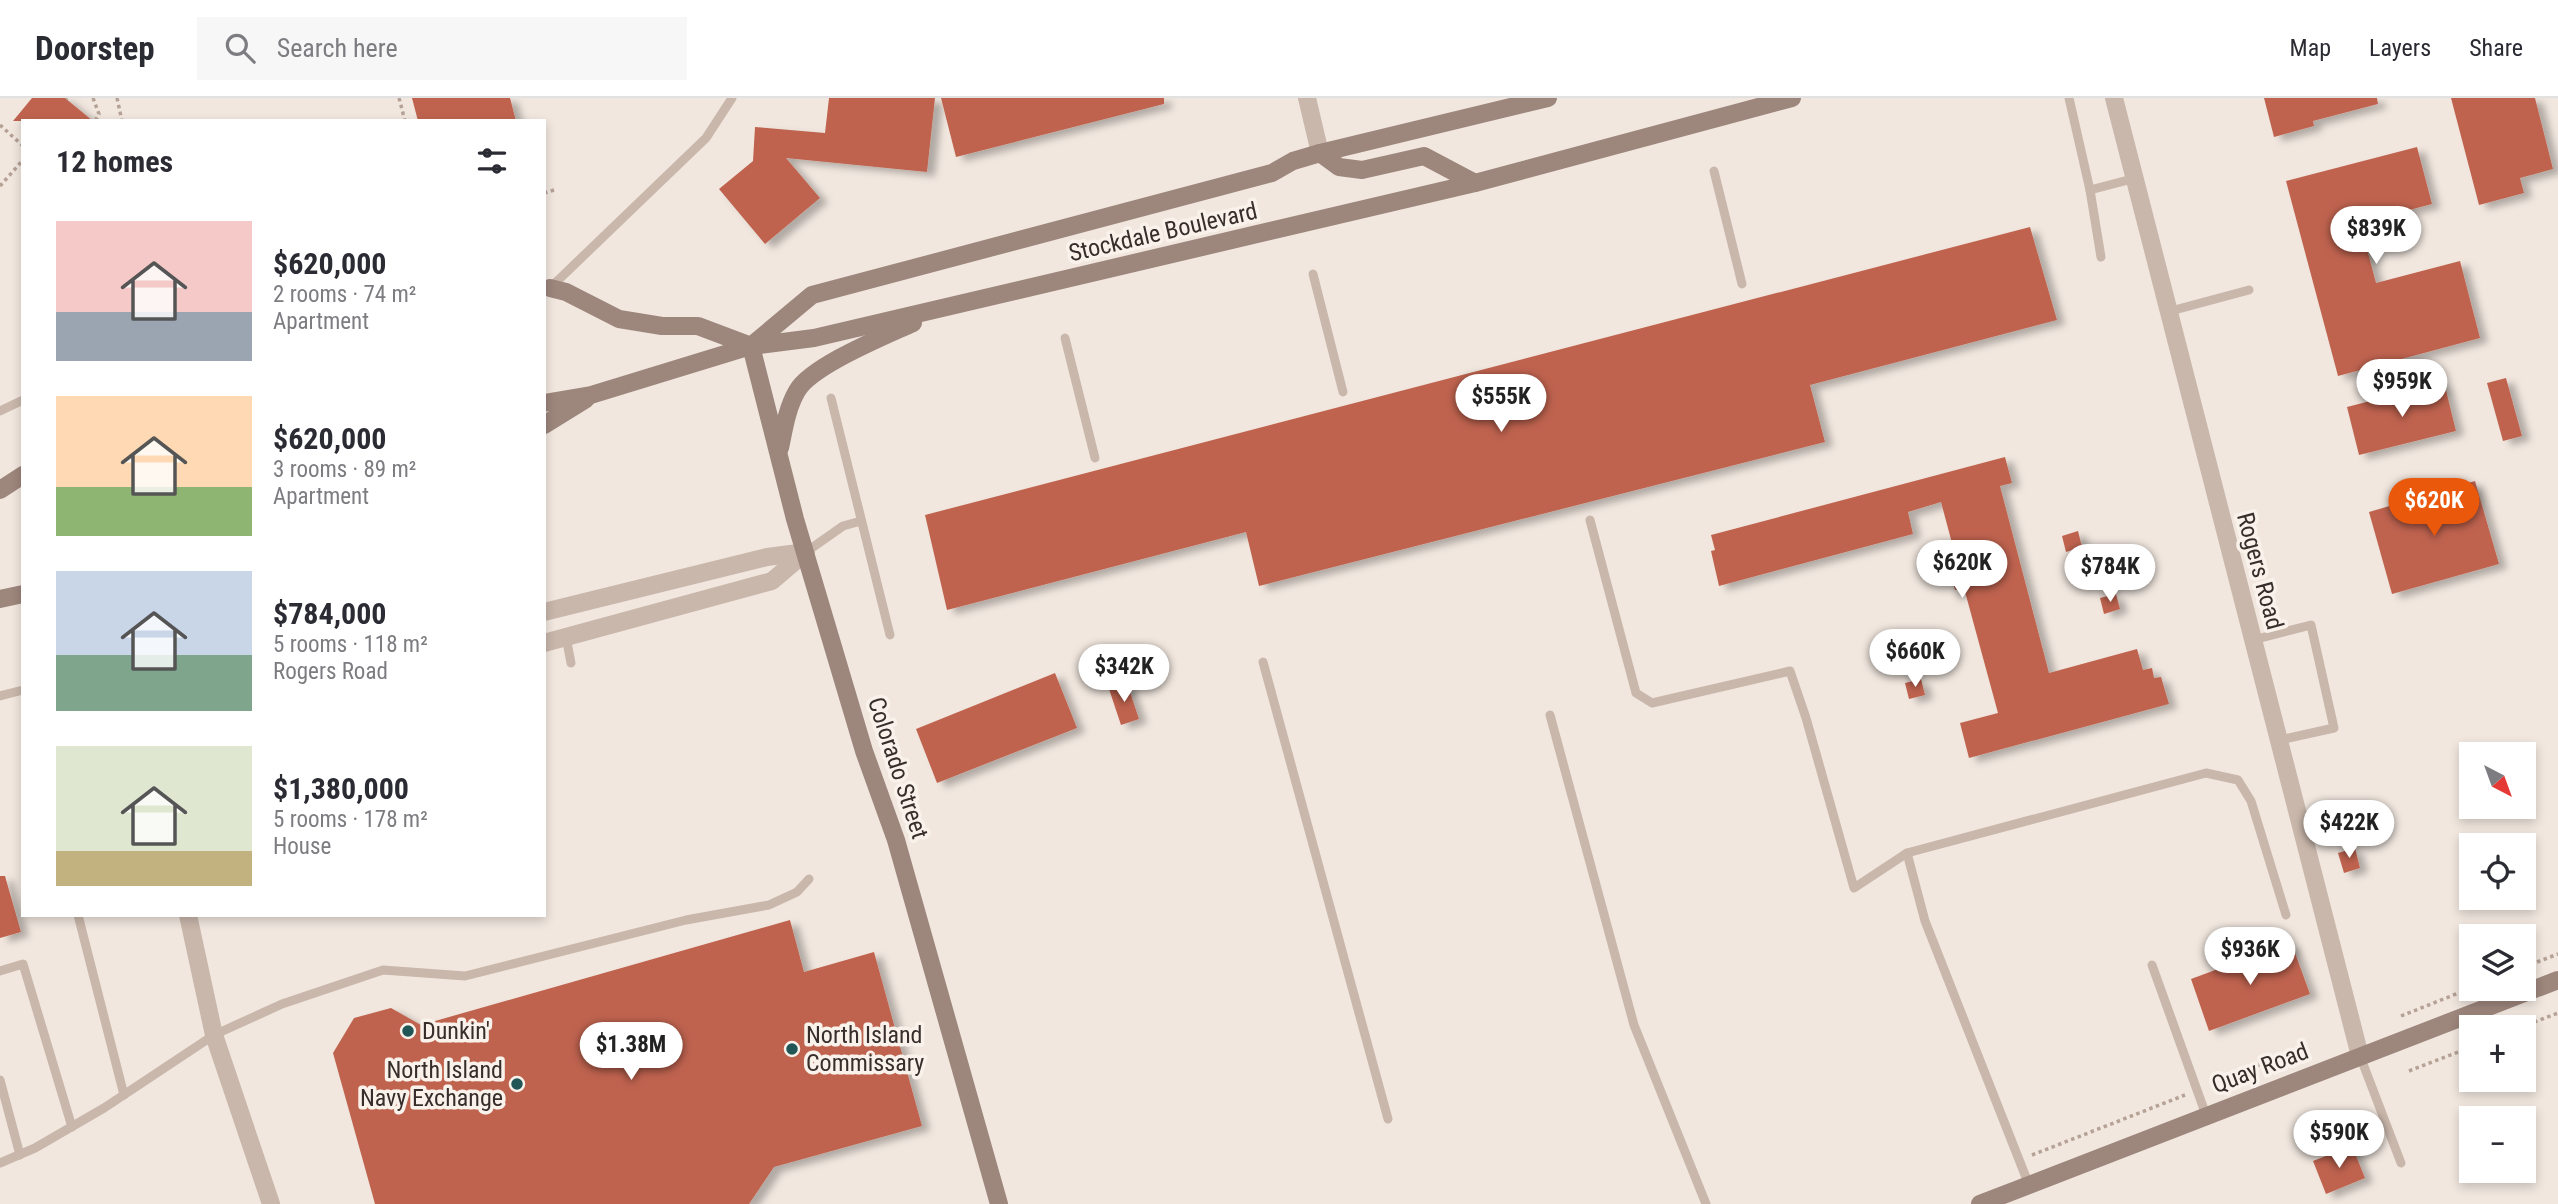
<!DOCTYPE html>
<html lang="en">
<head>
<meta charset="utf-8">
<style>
	:root { --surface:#fff; --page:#f7f7f7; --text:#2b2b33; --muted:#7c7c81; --line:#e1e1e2; --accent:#ea580c }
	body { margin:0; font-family:"Roboto Condensed",sans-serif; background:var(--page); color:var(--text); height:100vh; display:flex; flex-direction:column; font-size:26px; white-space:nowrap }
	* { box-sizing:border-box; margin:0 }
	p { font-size:23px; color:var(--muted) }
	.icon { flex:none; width:38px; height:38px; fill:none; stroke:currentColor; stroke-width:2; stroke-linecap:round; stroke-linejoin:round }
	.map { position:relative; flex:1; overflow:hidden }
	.details { position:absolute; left:21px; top:21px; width:525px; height:798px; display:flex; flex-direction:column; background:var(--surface); border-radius:0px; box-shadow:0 4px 10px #0003 }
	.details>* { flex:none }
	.needle { width:46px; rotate:139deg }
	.buttons { position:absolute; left:2459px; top:644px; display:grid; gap:14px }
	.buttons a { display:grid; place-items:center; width:77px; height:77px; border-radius:0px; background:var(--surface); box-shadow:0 4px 10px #0003; font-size:35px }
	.price { position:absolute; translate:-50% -60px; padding:0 16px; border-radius:24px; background:#fff; color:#222; font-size:23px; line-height:46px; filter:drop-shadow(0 2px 4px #0008) }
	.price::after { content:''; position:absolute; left:50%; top:42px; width:21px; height:16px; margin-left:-10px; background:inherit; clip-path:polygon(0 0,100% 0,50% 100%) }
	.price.current { background:var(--accent); color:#fff }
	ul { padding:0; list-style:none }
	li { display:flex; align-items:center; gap:21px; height:175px; padding:0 35px }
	li span { display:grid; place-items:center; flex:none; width:196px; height:140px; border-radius:0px; color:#555 }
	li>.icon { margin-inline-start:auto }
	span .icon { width:84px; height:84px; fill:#fffc; stroke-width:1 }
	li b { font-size:30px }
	h2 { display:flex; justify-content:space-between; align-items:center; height:84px; padding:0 35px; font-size:30px }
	header { display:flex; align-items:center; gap:42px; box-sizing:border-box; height:98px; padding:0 35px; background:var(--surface); border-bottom:2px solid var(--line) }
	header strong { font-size:33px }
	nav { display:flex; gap:38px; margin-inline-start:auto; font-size:24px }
	.search { width:490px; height:63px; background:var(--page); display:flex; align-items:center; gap:18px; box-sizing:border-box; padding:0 24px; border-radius:0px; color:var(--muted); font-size:26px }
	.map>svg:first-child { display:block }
	.building { fill:#bf644f; filter:url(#shadow) }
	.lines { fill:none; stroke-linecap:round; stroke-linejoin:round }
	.path { stroke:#b5a195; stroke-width:3.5; stroke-dasharray:3.5 3.5; stroke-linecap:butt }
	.service { stroke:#c9b7ab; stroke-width:9 }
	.minor { stroke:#c9b7ab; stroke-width:18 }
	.tertiary { stroke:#c9b7ab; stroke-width:18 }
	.secondary { stroke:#9d867c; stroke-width:18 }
	.poi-dot { fill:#215656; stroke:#f9f2eb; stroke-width:2.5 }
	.labels { text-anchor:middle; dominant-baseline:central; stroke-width:7; stroke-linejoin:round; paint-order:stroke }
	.street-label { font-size:24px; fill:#372d2a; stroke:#f9f2eb }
	.poi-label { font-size:24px; fill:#372d2a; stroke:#f9f2eb; text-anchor:start }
</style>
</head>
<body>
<header>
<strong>Doorstep</strong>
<div class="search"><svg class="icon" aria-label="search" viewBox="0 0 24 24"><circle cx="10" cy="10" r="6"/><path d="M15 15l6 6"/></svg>Search here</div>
<nav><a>Map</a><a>Layers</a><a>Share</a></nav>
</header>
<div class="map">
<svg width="2558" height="1106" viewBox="0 0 2558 1106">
	<defs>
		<filter id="shadow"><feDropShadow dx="8" dy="4.5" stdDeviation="3.5" flood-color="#0004"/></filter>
	</defs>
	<rect width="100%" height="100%" fill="#f1e7df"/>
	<g class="building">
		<path d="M 32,0 L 65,0 L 93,23 L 13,23 Z"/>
		<path d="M 412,0 L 510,0 L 516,23 L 418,23 Z"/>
		<path d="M 829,0 L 935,0 L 927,74 L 786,60 L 820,100 L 765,146 L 719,91 L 753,63 L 755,29 L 825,35 Z"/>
		<path d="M 941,0 L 1164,0 L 1164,6 L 956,59 Z"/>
		<path d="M 2264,0 L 2377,0 L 2378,6 L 2313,23 L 2314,28 L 2274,39 Z"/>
		<path d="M 2451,0 L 2535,0 L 2553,71 L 2520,80 L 2524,95 L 2479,107 Z"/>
		<path d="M 2417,49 L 2432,106 L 2360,125 L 2376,185 L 2460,163 L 2480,240 L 2338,278 L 2286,83 Z"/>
		<path d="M 2030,129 L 2057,222 L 1810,287 L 1825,344 L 1259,488 L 1246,434 L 947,512 L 925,417 Z"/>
		<path d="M 2506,280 L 2522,338 L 2503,343 L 2487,285 Z"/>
		<path d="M 2444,284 L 2456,333 L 2359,357 L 2347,309 Z"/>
		<path d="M 2005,359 L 2012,385 L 2000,388 L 2049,575 L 2137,551 L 2143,572 L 2152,570 L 2154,580 L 2161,579 L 2169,606 L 1969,660 L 1960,625 L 1998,615 L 1964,490 L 1955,492 L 1948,466 L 1957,464 L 1941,404 L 1908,414 L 1913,436 L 1719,488 L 1711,453 L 1715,452 L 1711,437 Z"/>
		<path d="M 2475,383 L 2499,466 L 2392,496 L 2369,414 Z"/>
		<path d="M 2078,433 L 2082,449 L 2066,454 L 2062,438 Z"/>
		<path d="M 2116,496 L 2120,511 L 2104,516 L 2100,500 Z"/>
		<path d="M 1055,575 L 1077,630 L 937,685 L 916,631 Z"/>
		<path d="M 1921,581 L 1925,597 L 1909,601 L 1905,585 Z"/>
		<path d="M 1127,585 L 1139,621 L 1121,627 L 1109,591 Z"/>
		<path d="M 2355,750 L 2360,770 L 2344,775 L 2338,755 Z"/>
		<path d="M 0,778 L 5,778 L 21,834 L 0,840 Z"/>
		<path d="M 790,822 L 804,874 L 874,854 L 922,1028 L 774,1069 L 749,1106 L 375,1106 L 333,955 L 354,920 L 391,910 L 421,927 Z"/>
		<path d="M 2291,844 L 2310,896 L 2209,933 L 2191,881 Z"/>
		<path d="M 2352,1048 L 2365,1080 L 2326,1096 L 2313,1063 Z"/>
	</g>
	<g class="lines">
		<g class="path">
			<path d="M 93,0 L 99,16 L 95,23"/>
			<path d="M 117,0 L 122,23"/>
			<path d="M 399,0 L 405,23"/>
			<path d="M 66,1 L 67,0"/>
			<path d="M 0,27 L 23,48"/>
			<path d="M 0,88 L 23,62"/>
			<path d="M 544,95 L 554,92"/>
			<path d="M 2524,869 L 2558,856"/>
			<path d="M 2401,918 L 2471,890"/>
			<path d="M 2521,929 L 2558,915"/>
			<path d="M 2409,973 L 2471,949"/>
			<path d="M 2211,986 L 2287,956"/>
			<path d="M 2032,1057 L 2185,997"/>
		</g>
		<g class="service">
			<path d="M 2069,0 L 2090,92 L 2101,159"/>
			<path d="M 1714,73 L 1742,186"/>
			<path d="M 2090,92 L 2132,81"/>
			<path d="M 1313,176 L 1343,294"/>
			<path d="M 550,190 L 706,40 L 732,0"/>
			<path d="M 2167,214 L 2249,192"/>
			<path d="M 1065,240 L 1095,360"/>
			<path d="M 831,300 L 890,537"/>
			<path d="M 0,313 L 23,302"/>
			<path d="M 1590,422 L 1636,595 L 1652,605 L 1790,573 L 1806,620 L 1854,790 L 1907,755 L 2206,675 L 2238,682 L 2251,703 L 2286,817"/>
			<path d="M 806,454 L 843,428 L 861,423"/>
			<path d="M 566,539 L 571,565"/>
			<path d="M 2253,542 L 2311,527 L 2334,630 L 2280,642"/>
			<path d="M 1263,564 L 1388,1021"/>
			<path d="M 0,598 L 23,592"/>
			<path d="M 1550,617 L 1634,927 L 1706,1106"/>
			<path d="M 1907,755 L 1925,823 L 2029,1087"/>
			<path d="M 78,817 L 124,997"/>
			<path d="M 2152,867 L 2206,1017"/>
			<path d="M 0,873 L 23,866 L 72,1029"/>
			<path d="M 2360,958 L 2401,1065"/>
			<path d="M 0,982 L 20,1057"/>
			<path d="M 0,1065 L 35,1050 L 104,1010 L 214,937 L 282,906 L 383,872 L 465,878 L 686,822 L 769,807 L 797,794 L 809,781"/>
		</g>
		<g class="minor">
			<path d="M 1307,0 L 1320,55"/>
			<path d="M 544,514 L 767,459 L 806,454"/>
			<path d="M 544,545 L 772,483 L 806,454"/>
			<path d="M 188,817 L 214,937 L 271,1106"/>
		</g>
		<path class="tertiary" d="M 2114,0 L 2360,958"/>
		<g class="secondary">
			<path d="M 1320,55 L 1339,69 L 1362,72 L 1424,58 L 1475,85"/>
			<path d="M 550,190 L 566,194 L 619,221 L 662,228 L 698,228 L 751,248"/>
			<path d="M 751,248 L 795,421 L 864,653 L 896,742 L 999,1106"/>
			<path d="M 751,248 L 812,197 L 1272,75 L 1293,63 L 1320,55 L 1548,0"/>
			<path d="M 544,305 L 591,297 L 751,248 L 814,240 L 1475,85 L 1792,0"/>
			<path d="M 544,327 L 586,301"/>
			<path d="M 780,350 C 784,331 787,310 797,293 C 811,268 885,238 913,225"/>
			<path d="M 0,392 L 23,377"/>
			<path d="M 0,501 L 23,496"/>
			<path d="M 1980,1106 L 2558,882"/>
		</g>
	</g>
	<g class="poi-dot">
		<circle cx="408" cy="933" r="7"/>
		<circle cx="792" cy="951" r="7"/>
		<circle cx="517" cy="986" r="7"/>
	</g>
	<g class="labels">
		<g class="street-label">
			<text transform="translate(1163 134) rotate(-13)">Stockdale Boulevard</text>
			<text transform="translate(2260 473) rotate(75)">Rogers Road</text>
			<text transform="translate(898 670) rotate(72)">Colorado Street</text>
			<text transform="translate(2260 970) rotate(-21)">Quay Road</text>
		</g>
		<g class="poi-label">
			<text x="422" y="933">Dunkin'</text>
			<text x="806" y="937">North Island<tspan x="806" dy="28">Commissary</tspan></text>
			<text x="503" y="972" text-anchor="end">North Island<tspan x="503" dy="28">Navy Exchange</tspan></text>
		</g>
	</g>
</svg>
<div class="buttons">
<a><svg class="needle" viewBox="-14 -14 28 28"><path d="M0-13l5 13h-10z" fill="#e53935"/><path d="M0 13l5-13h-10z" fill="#7c7c81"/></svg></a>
<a><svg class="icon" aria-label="locate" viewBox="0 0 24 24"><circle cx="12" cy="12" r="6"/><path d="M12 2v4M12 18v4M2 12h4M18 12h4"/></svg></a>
<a><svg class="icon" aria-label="layers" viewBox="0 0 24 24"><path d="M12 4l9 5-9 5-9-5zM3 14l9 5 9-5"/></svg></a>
<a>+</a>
<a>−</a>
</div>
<b class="price" style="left:2376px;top:168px">$839K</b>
<b class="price" style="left:2402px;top:321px">$959K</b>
<b class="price" style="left:1501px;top:336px">$555K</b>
<b class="price current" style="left:2434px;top:440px">$620K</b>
<b class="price" style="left:1962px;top:502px">$620K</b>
<b class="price" style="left:2110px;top:506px">$784K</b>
<b class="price" style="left:1915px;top:591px">$660K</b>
<b class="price" style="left:1124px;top:606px">$342K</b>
<b class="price" style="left:2349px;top:762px">$422K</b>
<b class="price" style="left:2250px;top:889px">$936K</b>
<b class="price" style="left:631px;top:984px">$1.38M</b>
<b class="price" style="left:2339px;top:1072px">$590K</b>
<section class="details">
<h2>12 homes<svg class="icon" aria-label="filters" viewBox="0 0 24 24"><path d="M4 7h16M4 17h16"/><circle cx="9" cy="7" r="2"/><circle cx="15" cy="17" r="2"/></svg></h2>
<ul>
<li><span style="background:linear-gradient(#f6c9c9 65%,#9aa5b1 0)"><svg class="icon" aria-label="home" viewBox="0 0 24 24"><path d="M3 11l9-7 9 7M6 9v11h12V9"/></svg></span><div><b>$620,000</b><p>2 rooms · 74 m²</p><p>Apartment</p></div></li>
<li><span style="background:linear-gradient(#ffd9b3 65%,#8fb573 0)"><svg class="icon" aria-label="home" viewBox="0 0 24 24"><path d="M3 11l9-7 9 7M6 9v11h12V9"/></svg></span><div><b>$620,000</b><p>3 rooms · 89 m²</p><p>Apartment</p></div></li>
<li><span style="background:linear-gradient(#c9d6e8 60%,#7fa58c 0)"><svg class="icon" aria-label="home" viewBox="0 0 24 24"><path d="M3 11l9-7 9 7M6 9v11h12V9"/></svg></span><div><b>$784,000</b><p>5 rooms · 118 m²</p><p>Rogers Road</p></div></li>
<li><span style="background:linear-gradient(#dfe7d0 75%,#c2b280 0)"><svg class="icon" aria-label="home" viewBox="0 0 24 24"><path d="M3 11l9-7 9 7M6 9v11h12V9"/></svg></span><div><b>$1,380,000</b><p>5 rooms · 178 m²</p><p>House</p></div></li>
</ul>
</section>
</div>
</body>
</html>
